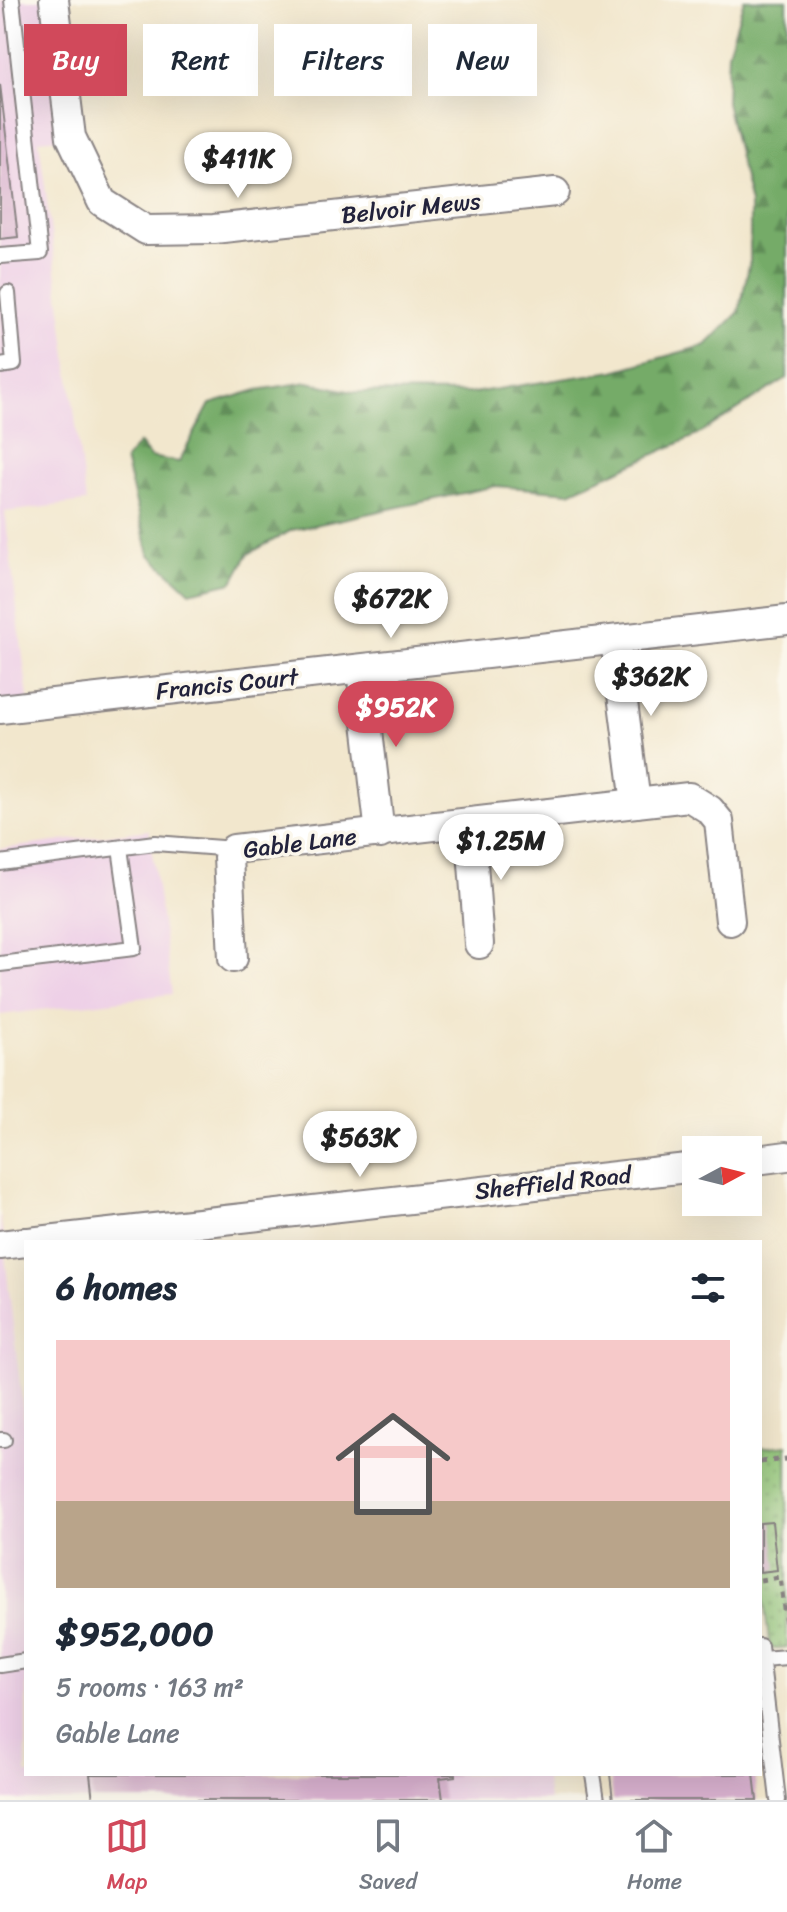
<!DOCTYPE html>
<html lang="en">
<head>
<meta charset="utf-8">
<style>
	:root { --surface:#fff; --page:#f2f2f3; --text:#1f2937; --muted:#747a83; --line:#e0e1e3; --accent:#d1495b }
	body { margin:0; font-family:Sriracha,sans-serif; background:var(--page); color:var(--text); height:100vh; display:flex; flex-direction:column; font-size:30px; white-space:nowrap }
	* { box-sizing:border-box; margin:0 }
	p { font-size:26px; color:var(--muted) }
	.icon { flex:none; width:44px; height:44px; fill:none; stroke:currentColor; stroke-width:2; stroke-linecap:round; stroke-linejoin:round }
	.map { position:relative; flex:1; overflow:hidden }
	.sheet { position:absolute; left:24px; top:1240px; width:738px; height:536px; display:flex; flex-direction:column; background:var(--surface); border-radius:0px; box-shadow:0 8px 32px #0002 }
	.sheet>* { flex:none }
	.hud { position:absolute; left:24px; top:24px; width:740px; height:72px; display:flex; gap:16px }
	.needle { width:52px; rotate:83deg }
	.buttons { position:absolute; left:682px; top:1136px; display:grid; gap:16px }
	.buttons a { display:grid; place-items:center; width:80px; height:80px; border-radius:0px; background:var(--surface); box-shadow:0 8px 32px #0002; font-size:40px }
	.price { position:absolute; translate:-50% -68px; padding:0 18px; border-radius:28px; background:#fff; color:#222; font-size:26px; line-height:52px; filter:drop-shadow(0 2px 4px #0008) }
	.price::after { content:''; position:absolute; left:50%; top:48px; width:24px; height:18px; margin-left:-12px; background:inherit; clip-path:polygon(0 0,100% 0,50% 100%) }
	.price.selected { background:var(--accent); color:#fff }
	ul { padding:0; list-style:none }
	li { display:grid; align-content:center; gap:16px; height:424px; padding:0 32px }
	li span { display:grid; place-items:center; height:248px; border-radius:0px; color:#555 }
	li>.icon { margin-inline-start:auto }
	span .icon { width:144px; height:144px; fill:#fffc; stroke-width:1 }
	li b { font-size:34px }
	h2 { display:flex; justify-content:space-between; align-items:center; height:96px; padding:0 32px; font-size:34px }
	.pill { padding:0 28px; border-radius:0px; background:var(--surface); box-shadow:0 8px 32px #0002; font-size:28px; line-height:72px }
	.pill.selected { background:var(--accent); color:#fff }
	.tab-bar { display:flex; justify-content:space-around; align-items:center; height:112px; border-top:2px solid var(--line); background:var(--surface); font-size:22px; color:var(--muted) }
	.tab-bar a { display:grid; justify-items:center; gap:4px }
	.tab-bar .selected { color:var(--accent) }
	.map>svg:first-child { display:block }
	.built { fill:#eed0e7 }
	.forest { fill:url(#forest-firs); stroke:#4b6652; stroke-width:2 }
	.park { fill:url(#park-dots); stroke:#5a7459; stroke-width:2 }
	.building { fill:#d9b1cf }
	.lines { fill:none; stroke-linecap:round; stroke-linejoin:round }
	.service-casing { stroke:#8a8484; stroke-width:18 }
	.minor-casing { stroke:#8a8484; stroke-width:32 }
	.path { stroke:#8a8484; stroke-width:5; stroke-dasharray:6 6; stroke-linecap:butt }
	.service { stroke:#fff; stroke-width:14 }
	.minor { stroke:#fff; stroke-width:28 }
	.labels { text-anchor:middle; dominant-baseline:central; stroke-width:7; stroke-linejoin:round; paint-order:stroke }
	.street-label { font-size:24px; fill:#22223b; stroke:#fbf7ec }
</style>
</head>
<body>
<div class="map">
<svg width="787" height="1800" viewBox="0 0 787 1800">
	<defs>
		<pattern id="forest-firs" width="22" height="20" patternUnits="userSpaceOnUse" patternTransform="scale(2)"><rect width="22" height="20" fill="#74ab68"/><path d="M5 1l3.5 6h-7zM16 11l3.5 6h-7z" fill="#5f8b57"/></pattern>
		<pattern id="park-dots" width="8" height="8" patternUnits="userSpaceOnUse" patternTransform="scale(2)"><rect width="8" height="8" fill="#91c677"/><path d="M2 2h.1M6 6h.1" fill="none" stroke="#76a063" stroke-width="1.8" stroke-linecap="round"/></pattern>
	</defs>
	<rect width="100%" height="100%" fill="#fbf7ec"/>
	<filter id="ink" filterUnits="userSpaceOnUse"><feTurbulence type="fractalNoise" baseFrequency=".0125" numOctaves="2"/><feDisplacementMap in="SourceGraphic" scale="16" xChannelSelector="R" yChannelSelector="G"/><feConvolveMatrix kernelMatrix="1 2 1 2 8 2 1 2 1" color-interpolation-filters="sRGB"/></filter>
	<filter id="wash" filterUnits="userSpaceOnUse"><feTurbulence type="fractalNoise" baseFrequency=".006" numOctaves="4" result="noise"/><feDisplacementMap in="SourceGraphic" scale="32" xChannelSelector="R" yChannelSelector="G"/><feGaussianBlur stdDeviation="1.8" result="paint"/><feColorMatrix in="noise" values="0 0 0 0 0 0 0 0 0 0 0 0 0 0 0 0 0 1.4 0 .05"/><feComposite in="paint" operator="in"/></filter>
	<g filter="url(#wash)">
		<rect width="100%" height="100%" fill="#f2e7cd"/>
		<g class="built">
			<path d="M 0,0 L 54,0 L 71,137 L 39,140 L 86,502 L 5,512 L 29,706 L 0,709 Z"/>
			<path d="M 149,830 L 172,994 L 0,1015 L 0,849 Z"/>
			<path d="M 0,1213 L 26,1436 L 26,1774 L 545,1774 L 549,1800 L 0,1800 Z"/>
		</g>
		<path class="forest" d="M 744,0 L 787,0 L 787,378 L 697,435 L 570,492 L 496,486 L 292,530 L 248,554 L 233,582 L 190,592 L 149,554 L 125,460 L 139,443 L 150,457 L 179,462 L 210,404 L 257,390 L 308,382 L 353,392 L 472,393 L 614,371 L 706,345 L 739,312 L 750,261 L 750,204 L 726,102 L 728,52 Z"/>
		<path class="park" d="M 787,1445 L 787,1647 L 770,1649 L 763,1593 L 760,1593 L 760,1448 Z"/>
		<g id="blocks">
			<g class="building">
				<path d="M 0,84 L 18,237 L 0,239 Z"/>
				<path d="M 772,1522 L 777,1570 L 760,1572 L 760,1523 Z"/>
				<path d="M 90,1774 L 455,1774 L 455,1776 L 440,1778 L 443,1800 L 93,1800 Z"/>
				<path d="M 610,1774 L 754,1774 L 757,1800 L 613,1800 Z"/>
			</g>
		</g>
	</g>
	<g filter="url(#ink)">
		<use href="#blocks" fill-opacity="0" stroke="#8a8484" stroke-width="2"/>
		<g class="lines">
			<g class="service-casing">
				<g id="service">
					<path d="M 0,256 L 40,253 L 12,0"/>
					<path d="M 0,366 L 14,364 L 8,293"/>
					<path d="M 0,863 L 155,843 L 234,849"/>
					<path d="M 0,964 L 134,948 L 120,848"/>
					<path d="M 0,1440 L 4,1440"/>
					<path d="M 760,1646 L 778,1800"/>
					<path d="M 762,1659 L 787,1657"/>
					<path d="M 0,1665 L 26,1661"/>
					<path d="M 593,1774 L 597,1800"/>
				</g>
			</g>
			<g class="minor-casing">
				<g id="minor">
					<path d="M 54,0 L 71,137 L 102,202 L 146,230 L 214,229 L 555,192"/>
					<path d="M 615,640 L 636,803"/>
					<path d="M 361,670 L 380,834"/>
					<path d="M 0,709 L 787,620"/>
					<path d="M 470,823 L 479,944"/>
					<path d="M 233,958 L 228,857 L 234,849 L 689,797 L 710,810 L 719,821 L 730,921"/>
					<path d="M 748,1161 L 787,1156"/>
					<path d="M 29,1242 L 696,1167"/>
					<path d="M 0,1245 L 26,1242"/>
				</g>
			</g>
			<g class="path">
				<path d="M 760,1462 L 787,1459"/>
				<path d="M 760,1580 L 780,1577 L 787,1632"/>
			</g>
			<use href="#service" class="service"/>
			<use href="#minor" class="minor"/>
		</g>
	</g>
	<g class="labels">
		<g class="street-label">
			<text transform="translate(411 208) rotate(-6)">Belvoir Mews</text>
			<text transform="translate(227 684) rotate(-6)">Francis Court</text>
			<text transform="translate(300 843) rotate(-7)">Gable Lane</text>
			<text transform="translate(553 1183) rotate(-6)">Sheffield Road</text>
		</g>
	</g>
</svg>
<div class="buttons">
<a><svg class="needle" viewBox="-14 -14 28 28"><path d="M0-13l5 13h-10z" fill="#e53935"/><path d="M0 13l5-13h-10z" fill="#747a83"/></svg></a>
</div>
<b class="price" style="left:238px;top:200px">$411K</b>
<b class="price" style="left:391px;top:640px">$672K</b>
<b class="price" style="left:651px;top:718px">$362K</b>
<b class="price selected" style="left:396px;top:749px">$952K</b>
<b class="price" style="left:501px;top:882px">$1.25M</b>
<b class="price" style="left:360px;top:1179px">$563K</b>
<div class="hud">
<a class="pill selected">Buy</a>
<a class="pill">Rent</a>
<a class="pill">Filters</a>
<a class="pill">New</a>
</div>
<section class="sheet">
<h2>6 homes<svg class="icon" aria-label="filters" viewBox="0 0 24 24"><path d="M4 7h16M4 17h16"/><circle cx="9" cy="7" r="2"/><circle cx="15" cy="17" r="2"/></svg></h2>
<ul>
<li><span style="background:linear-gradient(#f6c9c9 65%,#b9a48a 0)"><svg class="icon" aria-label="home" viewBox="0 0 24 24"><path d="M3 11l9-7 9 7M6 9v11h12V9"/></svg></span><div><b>$952,000</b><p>5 rooms · 163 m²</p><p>Gable Lane</p></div></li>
</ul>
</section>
</div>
<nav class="tab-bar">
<a class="selected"><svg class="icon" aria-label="map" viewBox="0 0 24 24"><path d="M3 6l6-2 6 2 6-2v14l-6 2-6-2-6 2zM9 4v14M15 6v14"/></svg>Map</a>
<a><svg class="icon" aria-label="saved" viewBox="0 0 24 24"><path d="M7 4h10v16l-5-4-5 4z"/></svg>Saved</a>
<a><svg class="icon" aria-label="home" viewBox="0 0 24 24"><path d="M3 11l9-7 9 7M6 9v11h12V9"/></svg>Home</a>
</nav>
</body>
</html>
